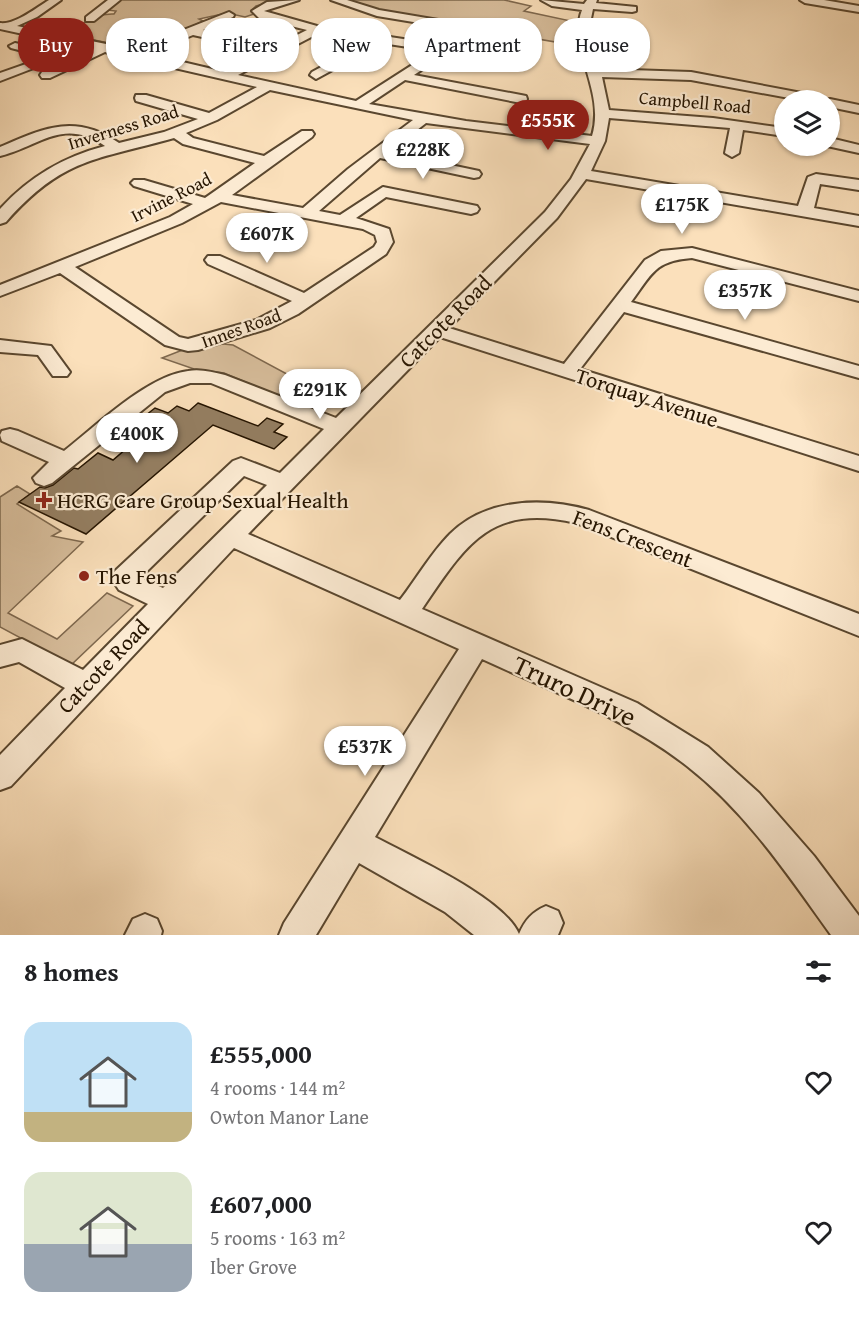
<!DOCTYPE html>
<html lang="en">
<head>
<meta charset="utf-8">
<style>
	:root { --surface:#fff; --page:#f2f2f2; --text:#202124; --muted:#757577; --accent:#8f2418 }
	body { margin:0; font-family:"Gentium Book Plus",serif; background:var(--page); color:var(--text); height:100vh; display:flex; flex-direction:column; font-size:22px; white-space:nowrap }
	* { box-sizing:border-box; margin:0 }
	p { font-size:20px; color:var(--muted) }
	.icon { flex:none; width:33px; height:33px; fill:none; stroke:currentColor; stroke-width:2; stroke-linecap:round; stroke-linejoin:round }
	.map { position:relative; height:935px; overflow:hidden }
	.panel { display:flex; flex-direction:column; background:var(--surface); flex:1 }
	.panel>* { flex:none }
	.banner { position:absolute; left:18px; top:18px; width:824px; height:54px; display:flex; gap:12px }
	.tools { position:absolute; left:774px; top:90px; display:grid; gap:12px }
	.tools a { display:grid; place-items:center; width:66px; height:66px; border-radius:50%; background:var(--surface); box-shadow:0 2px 4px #0004; font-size:30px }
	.price { position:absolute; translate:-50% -51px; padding:0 14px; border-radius:21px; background:#fff; color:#222; font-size:20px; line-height:39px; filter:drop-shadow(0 2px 3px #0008) }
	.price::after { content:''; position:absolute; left:50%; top:36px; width:18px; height:14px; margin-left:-9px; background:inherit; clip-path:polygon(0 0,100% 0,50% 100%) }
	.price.selected { background:var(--accent); color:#fff }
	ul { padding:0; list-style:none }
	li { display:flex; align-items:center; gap:18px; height:150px; padding:0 24px }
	li span { display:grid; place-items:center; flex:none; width:168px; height:120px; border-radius:18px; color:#555 }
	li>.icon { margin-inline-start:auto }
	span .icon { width:72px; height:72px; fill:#fffc; stroke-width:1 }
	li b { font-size:26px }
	h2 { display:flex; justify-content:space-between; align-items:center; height:72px; padding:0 24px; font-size:26px }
	.pill { padding:0 21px; border-radius:24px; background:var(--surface); box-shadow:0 2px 4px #0004; font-size:21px; line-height:54px }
	.pill.selected { background:var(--accent); color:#fff }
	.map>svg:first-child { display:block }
	.green { fill:#d7bd9b; stroke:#7e684e; stroke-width:1.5 }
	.building { fill:#947e61; stroke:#251400; stroke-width:1.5 }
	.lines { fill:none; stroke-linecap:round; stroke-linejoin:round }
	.minor-casing { stroke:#5a472f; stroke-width:4 }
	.minor { fill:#fcebd3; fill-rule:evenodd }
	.poi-dot { fill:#8f2418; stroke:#fcebd3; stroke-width:2 }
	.labels { text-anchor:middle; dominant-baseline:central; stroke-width:4.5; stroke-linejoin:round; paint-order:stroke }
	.far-street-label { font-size:18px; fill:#251400; stroke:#fcebd3 }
	.street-label { font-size:22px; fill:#251400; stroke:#fcebd3 }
	.poi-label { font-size:22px; fill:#251400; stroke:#fcebd3; text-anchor:start }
	.near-street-label { font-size:27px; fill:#251400; stroke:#fcebd3 }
</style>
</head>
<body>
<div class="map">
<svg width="859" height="935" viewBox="0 0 859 935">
	<rect width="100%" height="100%" fill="#fbe0bb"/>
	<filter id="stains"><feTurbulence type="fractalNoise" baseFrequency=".00333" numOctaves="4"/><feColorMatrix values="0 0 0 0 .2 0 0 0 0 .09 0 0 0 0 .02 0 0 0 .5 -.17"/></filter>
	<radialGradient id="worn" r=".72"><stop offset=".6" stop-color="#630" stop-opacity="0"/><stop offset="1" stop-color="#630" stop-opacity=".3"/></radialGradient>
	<g class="green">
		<path d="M 121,0 L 279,0 L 256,6 L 252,10 L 254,14 L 245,17 L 227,13 L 199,19 L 203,21 L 169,38 L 161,38 L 155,41 L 158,43 L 149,51 L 64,34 C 82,26 93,13 114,14 L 116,11 L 107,10 Z"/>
		<path d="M 349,0 L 504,0 L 531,6 L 524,11 L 571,21 L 573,45 L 392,14 Z"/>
		<path d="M 214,343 L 233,345 L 337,401 L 313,410 L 224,373 L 194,369 L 162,358 L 185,349 Z"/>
		<path d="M 17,486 L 30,494 L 17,504 L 61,531 L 52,536 L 83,542 L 8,613 L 57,639 L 107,593 L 133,606 L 71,665 L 0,627 L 0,497 Z"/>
	</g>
	<path class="building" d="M 198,403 L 258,426 L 267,418 L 283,424 L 274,432 L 287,437 L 274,449 L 213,425 L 86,534 L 19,502 L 40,487 L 45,488 L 53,485 L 74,468 L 78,469 L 98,453 L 113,460 L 141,436 L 127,430 L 155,408 L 168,413 L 177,406 L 189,411 Z"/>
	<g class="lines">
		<g class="minor-casing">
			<g id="minor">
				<path d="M 49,0 L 61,0 L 37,17 L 17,26 L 106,44 L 225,72 L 266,51 L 193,35 L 157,50 L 149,50 L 147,48 L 186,29 L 229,12 L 234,15 L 233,17 L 203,30 L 275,46 L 307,30 L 259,18 L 252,11 L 267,2 L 299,0 L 264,11 L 317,26 L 443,45 L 450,43 L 456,46 L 452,50 L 516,61 L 525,54 L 494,47 L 494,43 L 538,50 L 538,54 L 518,69 L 444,55 L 414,75 L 521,95 L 526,96 L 527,99 L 526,102 L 521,103 L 405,80 L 369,104 L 466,121 L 592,136 C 606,90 567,49 582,10 L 552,6 L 541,0 L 584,4 L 587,0 L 597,0 L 596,3 L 636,7 L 636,11 L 632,12 L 593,9 L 589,28 L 600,69 L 691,72 L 823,97 L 824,100 L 800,100 L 691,80 L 602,77 L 609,110 L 713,118 L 784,128 L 784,136 L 743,130 L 739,153 L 732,157 L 725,153 L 730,128 L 609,118 L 605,141 L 591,171 L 798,206 L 808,177 L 816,174 L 859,180 L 859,190 L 820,184 L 814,208 L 859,216 L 859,226 L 586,179 L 557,218 L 449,328 L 564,364 L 645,260 L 661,251 L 692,248 L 859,291 L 859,301 L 692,258 C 654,261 652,274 631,302 L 859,366 L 859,378 L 624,312 L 580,369 L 859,456 L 859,471 L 440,337 L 248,534 L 400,600 C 417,578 431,553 450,534 C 486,498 544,497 589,510 L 859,614 L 859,636 L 576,523 C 489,503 465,546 422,609 L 637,703 L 708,747 L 759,793 L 814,856 L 859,916 L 859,935 L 831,935 C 788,875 746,812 687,766 C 626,718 551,691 482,659 L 375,837 C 410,856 504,898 519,934 C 525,920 532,912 546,906 L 558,911 L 563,923 L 558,935 L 474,935 L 445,912 L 359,863 L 316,935 L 279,935 L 284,923 L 459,649 L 234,548 L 11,786 L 0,790 L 0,755 L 65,688 L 19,662 L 0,667 L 0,645 L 22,639 L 83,670 L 148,604 L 119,590 L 111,578 L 115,571 L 233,461 L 241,458 L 280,473 L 324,429 L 211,383 L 190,383 L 165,392 L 52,483 L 44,486 L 36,483 L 33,478 L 49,462 L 2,441 L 0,435 L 2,431 L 10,429 L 18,431 L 64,451 C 96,426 147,376 188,371 C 201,369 212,372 225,375 L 336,418 L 545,212 L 571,179 L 590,144 L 426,123 L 389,152 L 479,171 L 481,174 L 479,177 L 474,178 L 380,158 L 319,211 L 340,215 L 383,187 L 477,206 L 479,209 L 477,212 L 471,214 L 386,197 L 356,218 L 389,229 L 393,242 L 386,254 L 298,314 L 270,328 L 198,350 L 188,351 L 165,345 L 60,273 L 0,296 L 0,285 L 170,217 L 193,204 L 134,186 L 131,183 L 134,180 L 144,180 L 205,198 L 255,163 L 183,144 L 174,138 C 97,160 63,157 6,222 L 0,224 L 0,209 C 29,177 63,157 105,146 C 63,117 40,146 0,156 L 0,147 C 44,128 75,113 119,143 L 164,132 L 198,119 L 136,101 L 135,98 L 136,95 L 146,95 L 209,113 L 257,87 L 105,52 L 50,78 L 42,78 L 40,75 L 42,72 L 92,49 L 0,29 L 0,23 C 15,25 36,8 49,0 ZM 319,33 L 369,41 L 312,72 L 310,75 L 316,79 L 382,43 L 434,51 L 356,101 L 238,75 ZM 270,90 L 413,120 L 348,169 L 303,208 L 232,195 L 312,137 L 314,134 L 312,131 L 302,131 L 264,156 L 193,138 L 186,133 L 217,120 ZM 221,202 L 363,229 L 375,235 L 377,242 L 374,247 L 304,293 L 220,256 L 208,256 L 205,260 L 208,264 L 292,301 L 256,320 L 188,339 L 179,337 L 75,267 L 182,223 ZM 244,476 L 267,485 L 163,588 L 140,578 Z"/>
				<path d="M 108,0 L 120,0 L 94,21 L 86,21 L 86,17 Z"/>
				<path d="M 331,0 L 347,0 L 379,10 L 492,29 L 498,32 L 492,35 L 377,16 Z"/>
				<path d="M 800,0 L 824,0 L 859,6 L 859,12 L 805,3 Z"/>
				<path d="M 15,43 L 63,53 L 65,56 L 0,81 L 0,73 L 46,57 L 11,48 L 9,46 Z"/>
				<path d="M 830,99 L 859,105 L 859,113 L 830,107 L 830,100 L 825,100 Z"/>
				<path d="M 830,138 L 859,145 L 859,153 L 827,146 L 830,146 Z"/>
				<path d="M 0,340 L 51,346 L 70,372 L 67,376 L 53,376 L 38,355 L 0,352 Z"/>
				<path d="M 145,914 L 157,919 L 162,931 L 161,935 L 125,935 L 133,919 Z"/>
			</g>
		</g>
		<use href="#minor" class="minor"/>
	</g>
	<g class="poi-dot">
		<path d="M41 491h6v6h6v6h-6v6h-6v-6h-6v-6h6z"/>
		<circle cx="84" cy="576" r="6"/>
	</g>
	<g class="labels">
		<g class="far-street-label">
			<text transform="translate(695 102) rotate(5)">Campbell Road</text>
			<text transform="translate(123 127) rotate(-17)">Inverness Road</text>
			<text transform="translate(171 197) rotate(-27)">Irvine Road</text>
			<text transform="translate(241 328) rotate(-20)">Innes Road</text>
		</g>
		<g class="street-label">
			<text transform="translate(445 321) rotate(-45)">Catcote Road</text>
			<text transform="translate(647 397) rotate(18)">Torquay Avenue</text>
			<text transform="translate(633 538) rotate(21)">Fens Crescent</text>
			<text transform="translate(103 666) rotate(-46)">Catcote Road</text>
		</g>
		<g class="poi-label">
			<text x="57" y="500">HCRG Care Group Sexual Health</text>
			<text x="96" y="576">The Fens</text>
		</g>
		<g class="near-street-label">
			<text transform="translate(575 690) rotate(25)">Truro Drive</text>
		</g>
	</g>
	<rect width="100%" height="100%" filter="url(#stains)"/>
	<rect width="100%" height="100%" fill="url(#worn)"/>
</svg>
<div class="tools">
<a><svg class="icon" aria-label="layers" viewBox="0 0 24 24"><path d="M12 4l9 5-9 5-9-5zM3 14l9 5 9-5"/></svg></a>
</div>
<b class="price selected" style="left:548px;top:151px">£555K</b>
<b class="price" style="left:423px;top:180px">£228K</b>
<b class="price" style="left:682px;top:235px">£175K</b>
<b class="price" style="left:267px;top:264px">£607K</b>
<b class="price" style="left:745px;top:321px">£357K</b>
<b class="price" style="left:320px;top:420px">£291K</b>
<b class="price" style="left:137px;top:464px">£400K</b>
<b class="price" style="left:365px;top:777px">£537K</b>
<div class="banner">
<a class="pill selected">Buy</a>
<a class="pill">Rent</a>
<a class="pill">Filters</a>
<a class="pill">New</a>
<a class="pill">Apartment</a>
<a class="pill">House</a>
</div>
</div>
<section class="panel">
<h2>8 homes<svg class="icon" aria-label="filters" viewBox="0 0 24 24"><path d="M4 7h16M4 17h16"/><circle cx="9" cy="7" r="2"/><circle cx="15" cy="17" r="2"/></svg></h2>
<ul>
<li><span style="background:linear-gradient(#bfe0f5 75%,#c2b280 0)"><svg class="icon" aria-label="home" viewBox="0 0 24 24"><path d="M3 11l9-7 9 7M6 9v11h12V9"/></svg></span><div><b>£555,000</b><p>4 rooms · 144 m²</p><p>Owton Manor Lane</p></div><svg class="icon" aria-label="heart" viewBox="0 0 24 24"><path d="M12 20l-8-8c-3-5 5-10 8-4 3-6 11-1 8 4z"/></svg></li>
<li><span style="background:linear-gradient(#dfe7d0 60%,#9aa5b1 0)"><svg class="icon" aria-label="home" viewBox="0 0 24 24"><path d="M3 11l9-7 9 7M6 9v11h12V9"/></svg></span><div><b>£607,000</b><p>5 rooms · 163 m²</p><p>Iber Grove</p></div><svg class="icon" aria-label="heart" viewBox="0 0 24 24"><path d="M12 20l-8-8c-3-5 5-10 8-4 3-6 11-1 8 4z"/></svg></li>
</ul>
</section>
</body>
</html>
